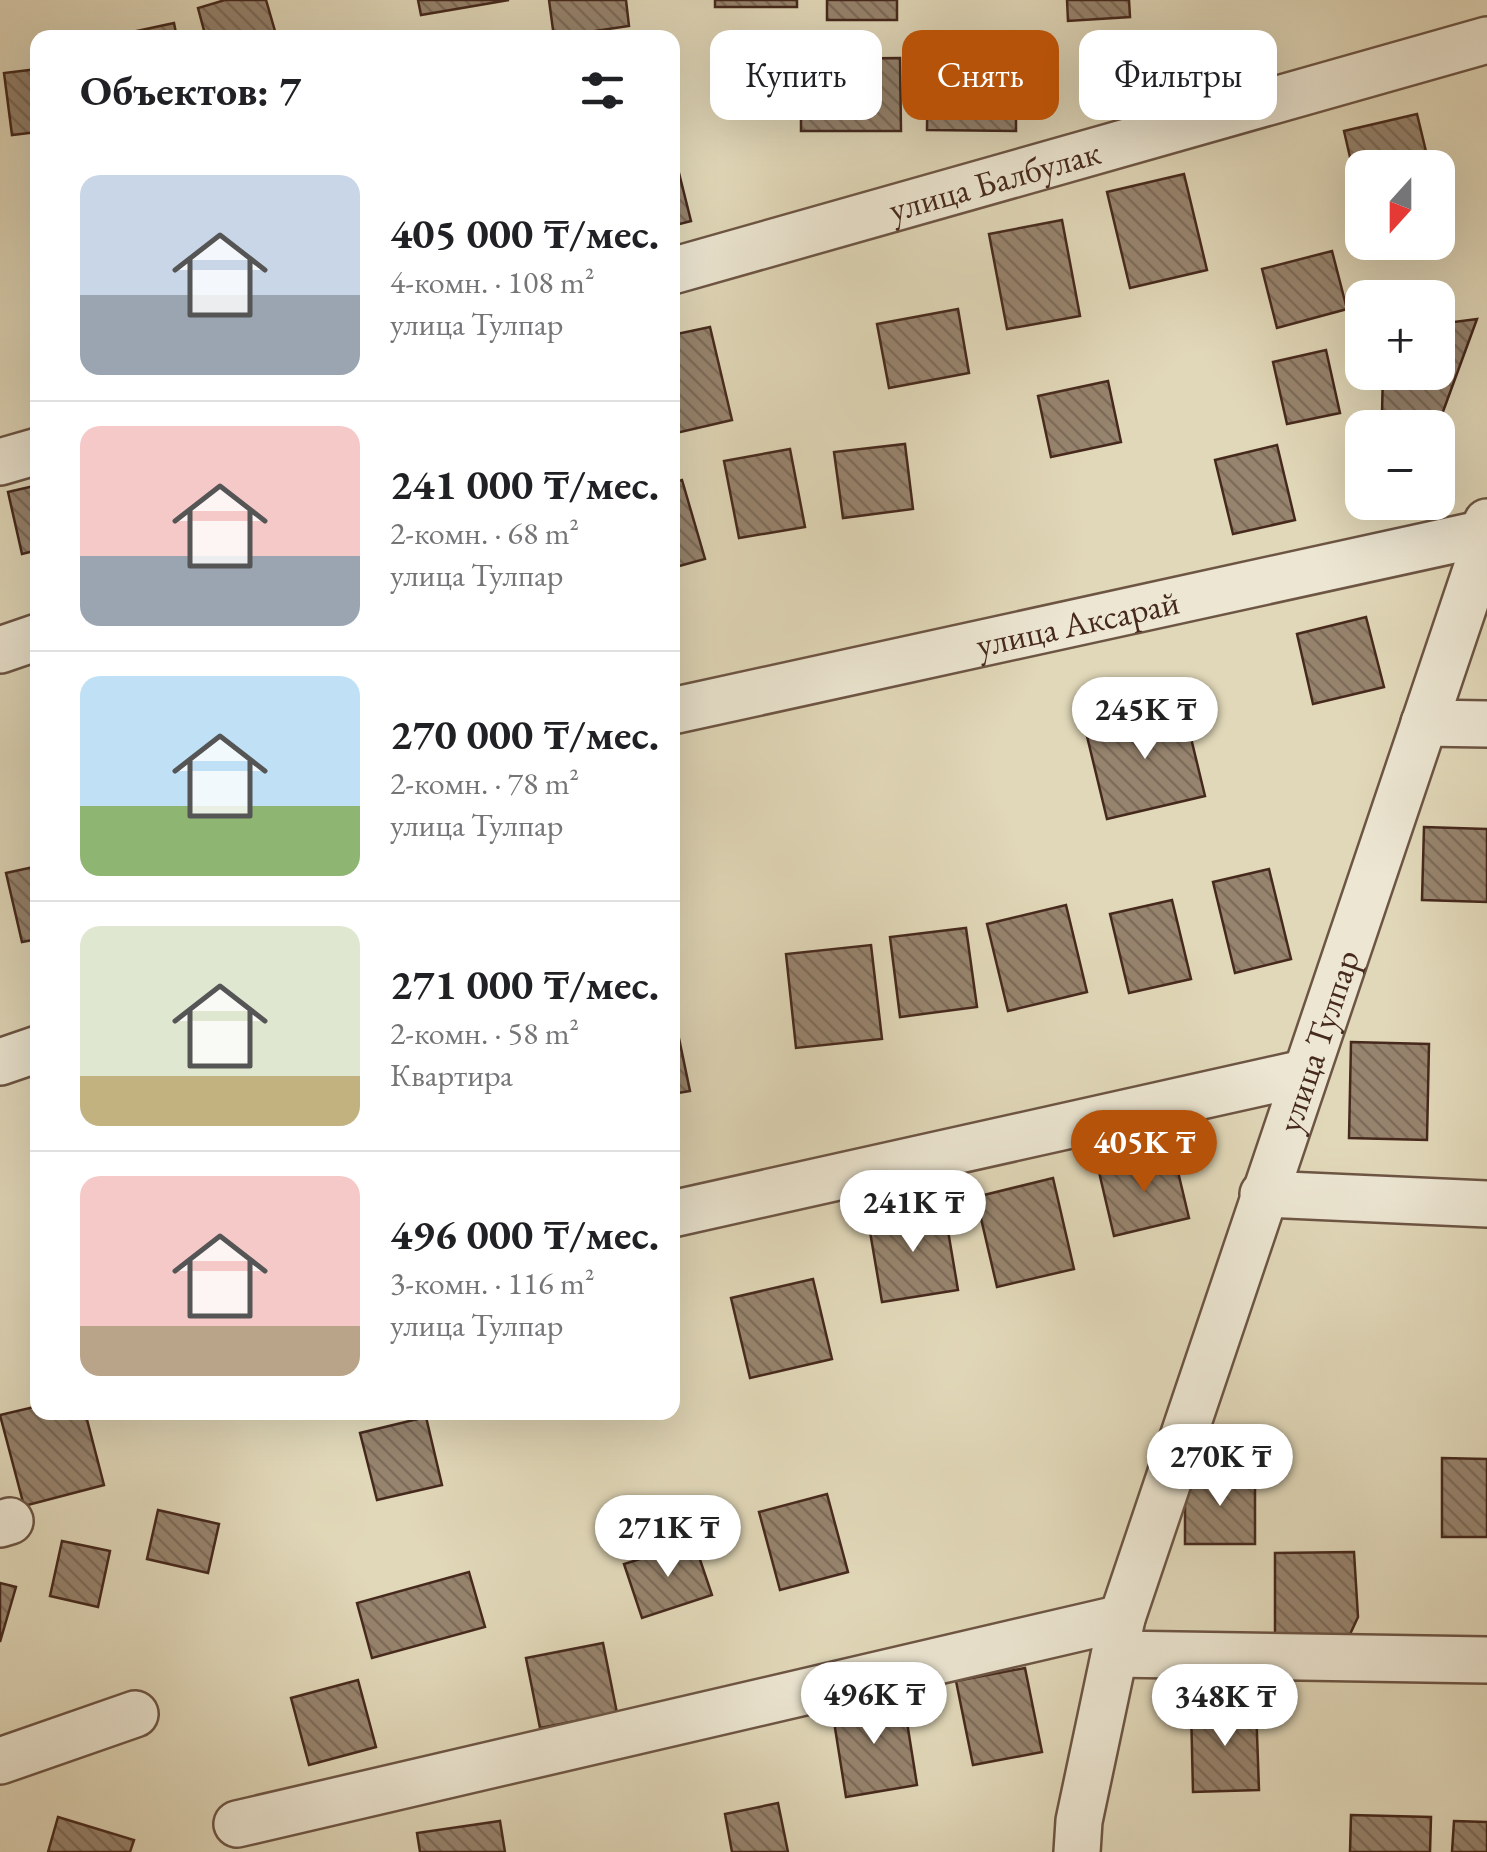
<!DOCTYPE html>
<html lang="ru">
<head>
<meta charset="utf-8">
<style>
	:root { --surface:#fff; --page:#f2f2f2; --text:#202124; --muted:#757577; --line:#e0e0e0; --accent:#b45309 }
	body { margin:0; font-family:"EB Garamond",serif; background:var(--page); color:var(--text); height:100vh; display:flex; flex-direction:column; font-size:38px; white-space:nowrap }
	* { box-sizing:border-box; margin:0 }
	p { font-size:32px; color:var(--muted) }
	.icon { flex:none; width:55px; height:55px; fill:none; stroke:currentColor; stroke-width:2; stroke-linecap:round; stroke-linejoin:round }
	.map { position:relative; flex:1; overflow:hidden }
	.drawer { position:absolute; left:30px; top:30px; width:650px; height:1390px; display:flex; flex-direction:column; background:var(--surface); border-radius:20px; box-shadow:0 10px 40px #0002 }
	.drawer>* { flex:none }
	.guide { position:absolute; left:710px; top:30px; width:625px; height:90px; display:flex; gap:20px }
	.needle { width:65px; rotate:201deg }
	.buttons { position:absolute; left:1345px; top:150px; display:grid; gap:20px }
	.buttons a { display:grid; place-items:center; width:110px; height:110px; border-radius:20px; background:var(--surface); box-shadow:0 10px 40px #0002; font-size:50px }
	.price { position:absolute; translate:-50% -85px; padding:0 22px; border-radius:35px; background:#fff; color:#222; font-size:32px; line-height:65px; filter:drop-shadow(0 2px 5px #0008) }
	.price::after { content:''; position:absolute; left:50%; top:60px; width:30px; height:22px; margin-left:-15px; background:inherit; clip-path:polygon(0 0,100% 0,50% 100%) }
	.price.selected { background:var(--accent); color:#fff }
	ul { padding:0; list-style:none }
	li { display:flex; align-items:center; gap:30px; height:250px; padding:0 50px }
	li+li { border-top:2px solid var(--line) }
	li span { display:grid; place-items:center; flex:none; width:280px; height:200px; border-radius:20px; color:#555 }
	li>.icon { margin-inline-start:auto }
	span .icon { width:120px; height:120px; fill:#fffc; stroke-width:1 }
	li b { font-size:42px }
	h2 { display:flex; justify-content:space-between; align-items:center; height:120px; padding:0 50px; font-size:42px }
	.tag { padding:0 35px; border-radius:20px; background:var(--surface); box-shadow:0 10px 40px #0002; font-size:35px; line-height:90px }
	.tag.selected { background:var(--accent); color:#fff }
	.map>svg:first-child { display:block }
	.building { fill:url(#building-back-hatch); stroke:#46291d; stroke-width:2.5 }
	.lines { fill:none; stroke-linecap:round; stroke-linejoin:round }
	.street-casing { stroke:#6d5544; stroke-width:50 }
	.street { stroke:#ece6d2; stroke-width:45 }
	.labels { text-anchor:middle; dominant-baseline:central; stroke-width:9; stroke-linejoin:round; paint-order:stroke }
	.street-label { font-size:35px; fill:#46291d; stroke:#ece6d2 }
</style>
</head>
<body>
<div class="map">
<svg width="1487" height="1852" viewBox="0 0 1487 1852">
	<defs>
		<pattern id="building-back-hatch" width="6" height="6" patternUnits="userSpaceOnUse" patternTransform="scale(2.5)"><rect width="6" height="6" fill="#97846e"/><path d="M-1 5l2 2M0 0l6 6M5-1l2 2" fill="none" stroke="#7d6c5a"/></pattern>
	</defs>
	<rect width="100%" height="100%" fill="#e1d8b9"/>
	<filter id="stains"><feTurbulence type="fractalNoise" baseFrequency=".002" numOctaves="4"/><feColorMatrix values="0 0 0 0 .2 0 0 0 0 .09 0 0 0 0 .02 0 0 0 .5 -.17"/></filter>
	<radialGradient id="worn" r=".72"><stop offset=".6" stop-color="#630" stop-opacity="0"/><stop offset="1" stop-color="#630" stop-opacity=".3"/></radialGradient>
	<g class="building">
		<path d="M 225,0 L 266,0 L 277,38 L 206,38 L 198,8 Z"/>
		<path d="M 418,0 L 509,0 L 421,15 Z"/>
		<path d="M 549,0 L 626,0 L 629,26 L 554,37 Z"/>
		<rect x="715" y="0" width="82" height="7"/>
		<rect x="827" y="0" width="70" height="20"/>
		<path d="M 1067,0 L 1129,0 L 1130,17 L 1068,21 Z"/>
		<path d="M 174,23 L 177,38 L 104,38 Z"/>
		<path d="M 928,52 L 1016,53 L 1016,131 L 927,130 Z"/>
		<path d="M 900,58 L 901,131 L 801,131 L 801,59 Z"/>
		<path d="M 38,69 L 38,132 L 12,135 L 4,73 Z"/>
		<path d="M 1417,114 L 1430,168 L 1362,168 L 1361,205 L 1344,131 Z"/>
		<path d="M 672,145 L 691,221 L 672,226 Z"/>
		<path d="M 1184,174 L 1207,270 L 1130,288 L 1107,192 Z"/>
		<path d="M 1062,220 L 1080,316 L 1007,329 L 989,234 Z"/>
		<path d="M 1332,251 L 1347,309 L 1277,328 L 1262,269 Z"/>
		<path d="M 958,309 L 969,373 L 889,388 L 877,324 Z"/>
		<path d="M 1477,319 L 1437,428 L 1419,428 L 1382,414 L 1383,372 L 1438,372 L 1438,324 Z"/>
		<path d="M 710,327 L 732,420 L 672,434 L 672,335 Z"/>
		<path d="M 1326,350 L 1340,413 L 1287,424 L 1273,362 Z"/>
		<path d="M 1108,381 L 1121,442 L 1051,457 L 1038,396 Z"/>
		<path d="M 905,444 L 913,509 L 843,518 L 834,452 Z"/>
		<path d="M 1277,445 L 1295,520 L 1233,534 L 1215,460 Z"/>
		<path d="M 790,449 L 805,527 L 739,538 L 724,461 Z"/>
		<path d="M 682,480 L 705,559 L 672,568 L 672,483 Z"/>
		<path d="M 38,485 L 38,550 L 22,554 L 8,492 Z"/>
		<path d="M 1366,617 L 1384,687 L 1313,704 L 1297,634 Z"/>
		<path d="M 1183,705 L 1205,796 L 1107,819 L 1085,728 Z"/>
		<path d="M 1424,827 L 1487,829 L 1487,902 L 1422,900 Z"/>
		<path d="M 38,866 L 38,939 L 22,942 L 6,873 Z"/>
		<path d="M 1269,869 L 1291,959 L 1235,973 L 1213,882 Z"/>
		<path d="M 1172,900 L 1191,979 L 1129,993 L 1110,914 Z"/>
		<path d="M 1066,905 L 1087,992 L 1008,1011 L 987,924 Z"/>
		<path d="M 966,928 L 977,1007 L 900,1017 L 890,937 Z"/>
		<path d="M 871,945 L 882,1039 L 796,1048 L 786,954 Z"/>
		<path d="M 672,1005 L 690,1091 L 672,1094 Z"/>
		<path d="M 1351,1042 L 1429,1044 L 1427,1140 L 1349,1138 Z"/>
		<path d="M 1174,1155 L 1189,1218 L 1114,1236 L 1099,1172 Z"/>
		<path d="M 1053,1178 L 1074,1269 L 997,1287 L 976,1197 Z"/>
		<path d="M 944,1207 L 958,1290 L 882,1302 L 868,1220 Z"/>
		<path d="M 813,1279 L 832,1359 L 750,1378 L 731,1298 Z"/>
		<path d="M 38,1406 L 38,1412 L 85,1412 L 104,1485 L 24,1506 L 0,1415 Z"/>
		<path d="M 426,1417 L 442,1485 L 377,1500 L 360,1433 Z"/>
		<path d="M 1442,1458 L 1487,1459 L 1487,1537 L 1442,1537 Z"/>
		<rect x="1185" y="1475" width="70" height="69"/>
		<path d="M 827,1494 L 848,1572 L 780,1590 L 759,1512 Z"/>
		<path d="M 158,1510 L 219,1524 L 208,1573 L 147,1559 Z"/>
		<path d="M 62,1541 L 110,1551 L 98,1607 L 50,1596 Z"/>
		<path d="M 694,1542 L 712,1595 L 642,1618 L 624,1564 Z"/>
		<path d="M 1354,1552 L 1358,1617 L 1346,1643 L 1275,1638 L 1275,1553 Z"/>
		<path d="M 469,1572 L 485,1627 L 372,1658 L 357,1603 Z"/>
		<path d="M 0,1583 L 16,1587 L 0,1642 Z"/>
		<path d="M 603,1643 L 617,1713 L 540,1728 L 526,1658 Z"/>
		<path d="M 1025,1668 L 1042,1752 L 973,1765 L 956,1681 Z"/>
		<path d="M 358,1680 L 376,1747 L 309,1765 L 291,1698 Z"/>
		<path d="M 903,1697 L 917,1785 L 846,1797 L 832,1709 Z"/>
		<path d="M 1256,1706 L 1259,1790 L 1193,1792 L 1191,1708 Z"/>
		<path d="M 778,1803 L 788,1852 L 732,1852 L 725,1814 Z"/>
		<path d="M 1351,1815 L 1431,1817 L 1430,1852 L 1350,1852 Z"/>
		<path d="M 58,1817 L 134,1840 L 130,1852 L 48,1852 Z"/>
		<path d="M 500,1821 L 505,1852 L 420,1852 L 417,1833 Z"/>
		<path d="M 1454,1821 L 1487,1822 L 1487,1852 L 1452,1852 Z"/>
	</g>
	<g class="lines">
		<g class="street-casing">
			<g id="street">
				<path id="s1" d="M 672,271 L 1487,40"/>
				<path d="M 0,462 L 38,451"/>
				<path d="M 0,650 L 38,637"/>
				<path id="s2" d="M 672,711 L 1485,533"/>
				<path d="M 1424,723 L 1487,724"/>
				<path d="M 0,1062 L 38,1049"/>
				<path d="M 1263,1194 L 1487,1204"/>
				<path d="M 672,1214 L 1304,1073"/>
				<path d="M 0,1524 L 10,1521"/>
				<path d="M 1115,1654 L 1487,1660"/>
				<path d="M 0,1761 L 135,1714"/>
				<path d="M 237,1824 L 1122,1618"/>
				<path id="s3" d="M 1077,1852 L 1079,1821 L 1122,1618 L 1478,564 L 1487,522"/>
			</g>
		</g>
		<use href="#street" class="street"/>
	</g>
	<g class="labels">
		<g class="street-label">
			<text stroke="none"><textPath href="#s1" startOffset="335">улица Балбулак</textPath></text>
			<text stroke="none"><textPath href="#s2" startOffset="415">улица Аксарай</textPath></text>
			<text stroke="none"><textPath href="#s3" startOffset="848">улица Тулпар</textPath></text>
		</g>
	</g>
	<rect width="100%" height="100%" filter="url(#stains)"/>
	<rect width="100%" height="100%" fill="url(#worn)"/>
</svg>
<div class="buttons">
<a><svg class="needle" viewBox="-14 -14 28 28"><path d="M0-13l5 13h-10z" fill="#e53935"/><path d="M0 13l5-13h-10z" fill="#757577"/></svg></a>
<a>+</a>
<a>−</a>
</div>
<b class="price" style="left:1145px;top:762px">245K ₸</b>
<b class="price selected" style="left:1144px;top:1195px">405K ₸</b>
<b class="price" style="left:913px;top:1255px">241K ₸</b>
<b class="price" style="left:1220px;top:1509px">270K ₸</b>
<b class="price" style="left:668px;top:1580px">271K ₸</b>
<b class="price" style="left:874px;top:1747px">496K ₸</b>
<b class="price" style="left:1225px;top:1749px">348K ₸</b>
<div class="guide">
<a class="tag">Купить</a>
<a class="tag selected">Снять</a>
<a class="tag">Фильтры</a>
</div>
<section class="drawer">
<h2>Объектов: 7<svg class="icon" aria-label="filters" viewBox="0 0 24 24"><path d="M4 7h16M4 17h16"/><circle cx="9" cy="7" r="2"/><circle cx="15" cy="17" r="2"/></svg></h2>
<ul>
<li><span style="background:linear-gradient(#c9d6e8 60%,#9aa5b1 0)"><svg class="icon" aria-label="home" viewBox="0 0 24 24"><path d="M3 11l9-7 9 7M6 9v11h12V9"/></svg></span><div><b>405 000 ₸/мес.</b><p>4-комн. · 108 m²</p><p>улица Тулпар</p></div></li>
<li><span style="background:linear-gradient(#f6c9c9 65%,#9aa5b1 0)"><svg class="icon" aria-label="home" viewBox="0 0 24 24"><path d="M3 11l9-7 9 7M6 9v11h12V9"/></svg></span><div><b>241 000 ₸/мес.</b><p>2-комн. · 68 m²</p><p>улица Тулпар</p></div></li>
<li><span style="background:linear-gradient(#bfe0f5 65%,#8fb573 0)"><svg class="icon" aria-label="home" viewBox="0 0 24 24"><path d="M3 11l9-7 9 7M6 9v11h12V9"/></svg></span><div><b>270 000 ₸/мес.</b><p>2-комн. · 78 m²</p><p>улица Тулпар</p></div></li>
<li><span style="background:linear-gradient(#dfe7d0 75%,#c2b280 0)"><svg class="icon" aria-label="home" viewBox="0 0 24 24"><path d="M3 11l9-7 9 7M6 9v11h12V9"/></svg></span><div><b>271 000 ₸/мес.</b><p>2-комн. · 58 m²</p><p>Квартира</p></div></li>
<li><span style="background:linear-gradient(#f6c9c9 75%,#b9a48a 0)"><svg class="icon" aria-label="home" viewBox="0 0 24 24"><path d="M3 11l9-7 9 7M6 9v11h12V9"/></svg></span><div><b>496 000 ₸/мес.</b><p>3-комн. · 116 m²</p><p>улица Тулпар</p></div></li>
</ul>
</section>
</div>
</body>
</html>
